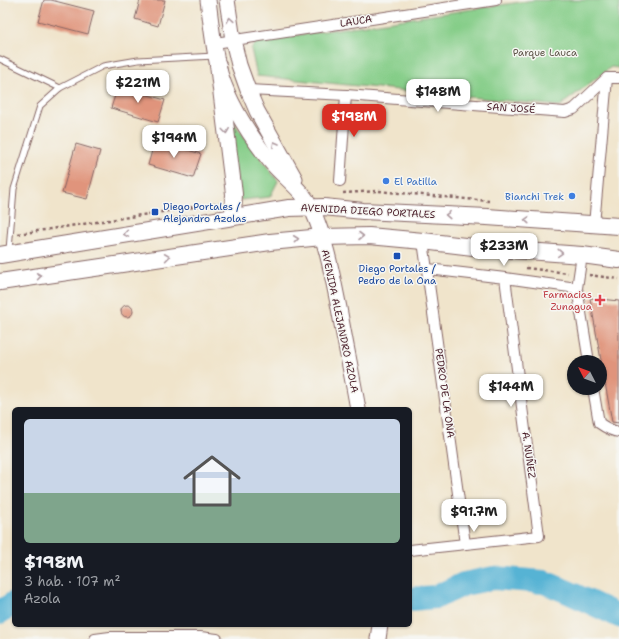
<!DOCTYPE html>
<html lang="es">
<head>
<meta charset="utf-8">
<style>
	:root { --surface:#171b24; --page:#20242c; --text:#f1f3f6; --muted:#9ea1a6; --accent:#d93025 }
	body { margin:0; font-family:"Shantell Sans",sans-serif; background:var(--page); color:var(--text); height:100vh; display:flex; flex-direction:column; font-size:15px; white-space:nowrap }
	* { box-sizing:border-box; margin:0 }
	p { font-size:13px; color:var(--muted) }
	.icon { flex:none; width:22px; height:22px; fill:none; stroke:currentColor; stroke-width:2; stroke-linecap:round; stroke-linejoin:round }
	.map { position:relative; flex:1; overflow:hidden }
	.sheet { position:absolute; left:12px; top:407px; width:400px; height:220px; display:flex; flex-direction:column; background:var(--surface); border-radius:6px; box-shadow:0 1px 3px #0004 }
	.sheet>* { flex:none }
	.needle { width:26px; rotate:312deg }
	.fabs { position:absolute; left:567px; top:355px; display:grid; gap:8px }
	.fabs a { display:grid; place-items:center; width:40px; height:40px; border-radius:50%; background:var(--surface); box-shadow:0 1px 3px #0004; font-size:20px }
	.price { position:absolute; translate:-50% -34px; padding:0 9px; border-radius:8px; background:#fff; color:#222; font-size:13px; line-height:26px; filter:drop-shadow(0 1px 2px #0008) }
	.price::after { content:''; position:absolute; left:50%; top:24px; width:12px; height:9px; margin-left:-6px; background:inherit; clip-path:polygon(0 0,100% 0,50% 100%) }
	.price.on { background:var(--accent); color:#fff }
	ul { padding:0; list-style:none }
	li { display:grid; align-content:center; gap:8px; height:212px; padding:0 12px }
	li span { display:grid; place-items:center; height:124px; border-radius:6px; color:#555 }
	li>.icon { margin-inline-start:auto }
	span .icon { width:72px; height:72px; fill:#fffc; stroke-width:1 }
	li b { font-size:17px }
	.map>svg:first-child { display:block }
	.green { fill:#85cd88; stroke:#68765a }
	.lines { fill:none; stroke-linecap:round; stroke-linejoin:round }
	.river { stroke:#56b3d4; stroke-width:24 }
	.building { fill:#e0947c }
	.service-casing { stroke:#846463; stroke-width:7 }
	.minor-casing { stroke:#846463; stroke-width:12 }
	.secondary-casing { stroke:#846463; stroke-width:17 }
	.primary-casing { stroke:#846463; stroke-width:18 }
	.path { stroke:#846463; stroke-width:2.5; stroke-dasharray:3 3; stroke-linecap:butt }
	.service { stroke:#fff; stroke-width:5 }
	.minor { stroke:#fff; stroke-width:10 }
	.secondary { stroke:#fff; stroke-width:15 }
	.primary { stroke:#fff; stroke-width:16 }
	.oneway { stroke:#ae9aa0 }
	.shop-dot { fill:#3f7fe0; stroke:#f6f6f2; stroke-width:1.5 }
	.transit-dot { fill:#1a4fb4; stroke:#f6f6f2; stroke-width:1.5 }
	.health-dot { fill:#e0444e; stroke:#f6f6f2; stroke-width:1.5 }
	.labels { text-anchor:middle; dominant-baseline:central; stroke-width:3; stroke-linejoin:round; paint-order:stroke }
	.street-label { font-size:10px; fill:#4a1f2b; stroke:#f6f6f2 }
	.park-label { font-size:10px; fill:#5c5347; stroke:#f6f6f2 }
	.shop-label { font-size:10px; fill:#366cbe; stroke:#f6f6f2; text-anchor:start }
	.transit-label { font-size:10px; fill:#164399; stroke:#f6f6f2; text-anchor:start }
	.health-label { font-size:10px; fill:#be3a42; stroke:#f6f6f2; text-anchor:end }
</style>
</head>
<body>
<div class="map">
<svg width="619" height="639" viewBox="0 0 619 639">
	<rect width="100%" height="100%" fill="#f6f6f2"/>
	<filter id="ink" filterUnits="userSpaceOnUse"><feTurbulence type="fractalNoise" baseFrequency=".025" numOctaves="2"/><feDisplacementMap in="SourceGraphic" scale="8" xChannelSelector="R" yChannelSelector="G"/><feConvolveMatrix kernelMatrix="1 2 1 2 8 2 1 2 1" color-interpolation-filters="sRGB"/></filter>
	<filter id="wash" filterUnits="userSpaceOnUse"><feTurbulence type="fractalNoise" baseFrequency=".012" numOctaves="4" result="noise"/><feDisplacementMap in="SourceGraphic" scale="16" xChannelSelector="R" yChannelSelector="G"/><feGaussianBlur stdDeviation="0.9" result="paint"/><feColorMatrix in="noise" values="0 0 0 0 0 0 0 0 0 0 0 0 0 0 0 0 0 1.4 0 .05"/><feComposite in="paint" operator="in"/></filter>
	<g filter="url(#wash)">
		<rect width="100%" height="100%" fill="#f0e4cb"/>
		<g class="green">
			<path d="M 534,0 L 619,0 L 619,68 L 611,67 L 560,106 L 257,76 L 251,49 L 257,41 Z"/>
			<path d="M 234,123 L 278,181 L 270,197 L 241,200 L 227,126 Z"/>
		</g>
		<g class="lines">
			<g class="river">
				<path d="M 410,599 L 436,597 L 464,584 L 494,578 L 544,582 L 568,592 L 619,616"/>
				<path d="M 0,612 L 14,603"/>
			</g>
		</g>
		<g id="blocks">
			<g class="building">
				<path d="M 44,0 L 51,0 L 94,11 L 88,34 L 38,21 Z"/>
				<path d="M 140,0 L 165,0 L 158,26 L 135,19 Z"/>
				<path d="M 118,86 L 165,100 L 158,122 L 111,108 Z"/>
				<path d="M 155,140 L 201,154 L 193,178 L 148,165 Z"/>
				<path d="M 76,144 L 100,151 L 87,199 L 62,193 Z"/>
				<path d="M 590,298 L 619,301 L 619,423 L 612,422 Z"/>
				<circle cx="127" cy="311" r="6"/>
			</g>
		</g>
	</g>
	<g filter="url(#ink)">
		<use href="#blocks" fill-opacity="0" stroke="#846463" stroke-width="1"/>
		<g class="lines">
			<g class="service-casing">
				<g id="service">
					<path d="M 0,59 L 60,88"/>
					<path d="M 9,250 L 14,189 L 40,106 L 60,88 L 103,66 L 138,60 L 215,56"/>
				</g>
			</g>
			<g class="minor-casing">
				<g id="minor">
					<path d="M 215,43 L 496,0"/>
					<path d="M 248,90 L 346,95 L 565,112 L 574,109 L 607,78 L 619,78"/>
					<path d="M 340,181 L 346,95"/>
					<path d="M 594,225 L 607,78"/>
					<path d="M 423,241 L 465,544"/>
					<path d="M 582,255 L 577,288 L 589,362"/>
					<path d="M 428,269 L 505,278 L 577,288"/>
					<path d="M 593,388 L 599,423 C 606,428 611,431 619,432"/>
					<path d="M 410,550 L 539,536 L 505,278"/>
					<path d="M 95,639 L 110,637 L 200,637 L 217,639"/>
				</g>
			</g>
			<g class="secondary-casing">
				<g id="secondary">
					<path d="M 208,0 C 211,22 213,45 218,66 C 227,101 247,132 270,161 C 283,177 303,190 312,209 C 326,240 332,274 339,308 C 345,342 352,375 358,409"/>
					<path d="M 227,0 L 233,40 L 239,65 L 248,90 L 257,111 L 295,179"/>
					<path d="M 378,639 L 380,625"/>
				</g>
			</g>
			<g class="primary-casing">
				<g id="primary">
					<path d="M 218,65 L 234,194 L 233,217"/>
					<path d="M 0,255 L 289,208 L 324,207 L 363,211 L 487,217 L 619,226"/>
					<path d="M 0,282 L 270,242 L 322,237 L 369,236 L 423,241 L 473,247 L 582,255 L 619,260"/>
				</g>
			</g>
			<g class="path">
				<path d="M 343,193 L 378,191 L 489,201"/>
				<path d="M 18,234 L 220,203"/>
				<path d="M 526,268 L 568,273"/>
				<path d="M 589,275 L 619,279"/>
			</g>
			<use href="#service" class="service"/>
			<use href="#minor" class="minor"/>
			<use href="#secondary" class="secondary"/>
			<use href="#primary" class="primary"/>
		</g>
		<defs><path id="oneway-chevron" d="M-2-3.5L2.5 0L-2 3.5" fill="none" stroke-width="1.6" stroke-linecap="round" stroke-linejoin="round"/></defs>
		<g class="oneway">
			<use href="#oneway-chevron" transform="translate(230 20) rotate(-99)"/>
			<use href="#oneway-chevron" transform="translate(226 131) rotate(83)"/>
			<use href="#oneway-chevron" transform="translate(275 144) rotate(-119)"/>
			<use href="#oneway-chevron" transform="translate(448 215) rotate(-177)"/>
			<use href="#oneway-chevron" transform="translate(527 220) rotate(-176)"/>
			<use href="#oneway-chevron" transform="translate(126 234) rotate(171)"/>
			<use href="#oneway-chevron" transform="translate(361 236)"/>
			<use href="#oneway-chevron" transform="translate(296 239) rotate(-6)"/>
			<use href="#oneway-chevron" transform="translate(560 253) rotate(4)"/>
			<use href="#oneway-chevron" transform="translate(167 257) rotate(-8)"/>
			<use href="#oneway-chevron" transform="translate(39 276) rotate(-8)"/>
		</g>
	</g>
	<g class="shop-dot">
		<circle cx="386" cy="181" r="4"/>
		<circle cx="572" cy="196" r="4"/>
	</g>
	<g class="transit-dot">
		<rect x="151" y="208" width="8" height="8" rx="2"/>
		<rect x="393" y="252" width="8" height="8" rx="2"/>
	</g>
	<path class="health-dot" d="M598 294h4v4h4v4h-4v4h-4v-4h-4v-4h4z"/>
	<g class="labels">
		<g class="street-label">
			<text transform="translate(356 21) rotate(-9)">LAUCA</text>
			<text transform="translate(511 108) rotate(4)">SAN JOSÉ</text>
			<text transform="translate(368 211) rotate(3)">AVENIDA DIEGO PORTALES</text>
			<text transform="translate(340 321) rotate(78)">AVENIDA ALEJANDRO AZOLA</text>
			<text transform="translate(445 393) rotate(82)">PEDRO DE LA ONA</text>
			<text transform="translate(529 455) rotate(82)">A. NUÑEZ</text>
		</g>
		<g class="park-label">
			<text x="545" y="52">Parque Lauca</text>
		</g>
		<g class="shop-label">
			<text x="394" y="181">El Patilla</text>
			<text x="564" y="196" text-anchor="end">Bianchi Trek</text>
		</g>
		<g class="transit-label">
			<text x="163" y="206">Diego Portales /<tspan x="163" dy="12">Alejandro Azolas</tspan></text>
			<text x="397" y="268" text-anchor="middle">Diego Portales /<tspan x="397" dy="12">Pedro de la Ona</tspan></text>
		</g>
		<g class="health-label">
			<text x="592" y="294">Farmacias<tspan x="592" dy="12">Zunagua</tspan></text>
		</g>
	</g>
</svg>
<div class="fabs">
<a><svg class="needle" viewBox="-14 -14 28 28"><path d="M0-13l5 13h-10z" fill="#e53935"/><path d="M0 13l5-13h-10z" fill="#9ea1a6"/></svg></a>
</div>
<b class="price" style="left:138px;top:104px">$221M</b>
<b class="price" style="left:438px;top:113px">$148M</b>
<b class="price on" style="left:354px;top:138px">$198M</b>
<b class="price" style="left:174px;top:159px">$194M</b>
<b class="price" style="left:504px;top:267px">$233M</b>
<b class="price" style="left:511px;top:408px">$144M</b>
<b class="price" style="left:474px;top:533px">$91.7M</b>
<section class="sheet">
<ul>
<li><span style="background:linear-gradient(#c9d6e8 60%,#7fa58c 0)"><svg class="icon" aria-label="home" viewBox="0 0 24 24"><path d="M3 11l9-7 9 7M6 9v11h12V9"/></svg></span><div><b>$198M</b><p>3 hab. · 107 m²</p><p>Azola</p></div></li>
</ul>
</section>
</div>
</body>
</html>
